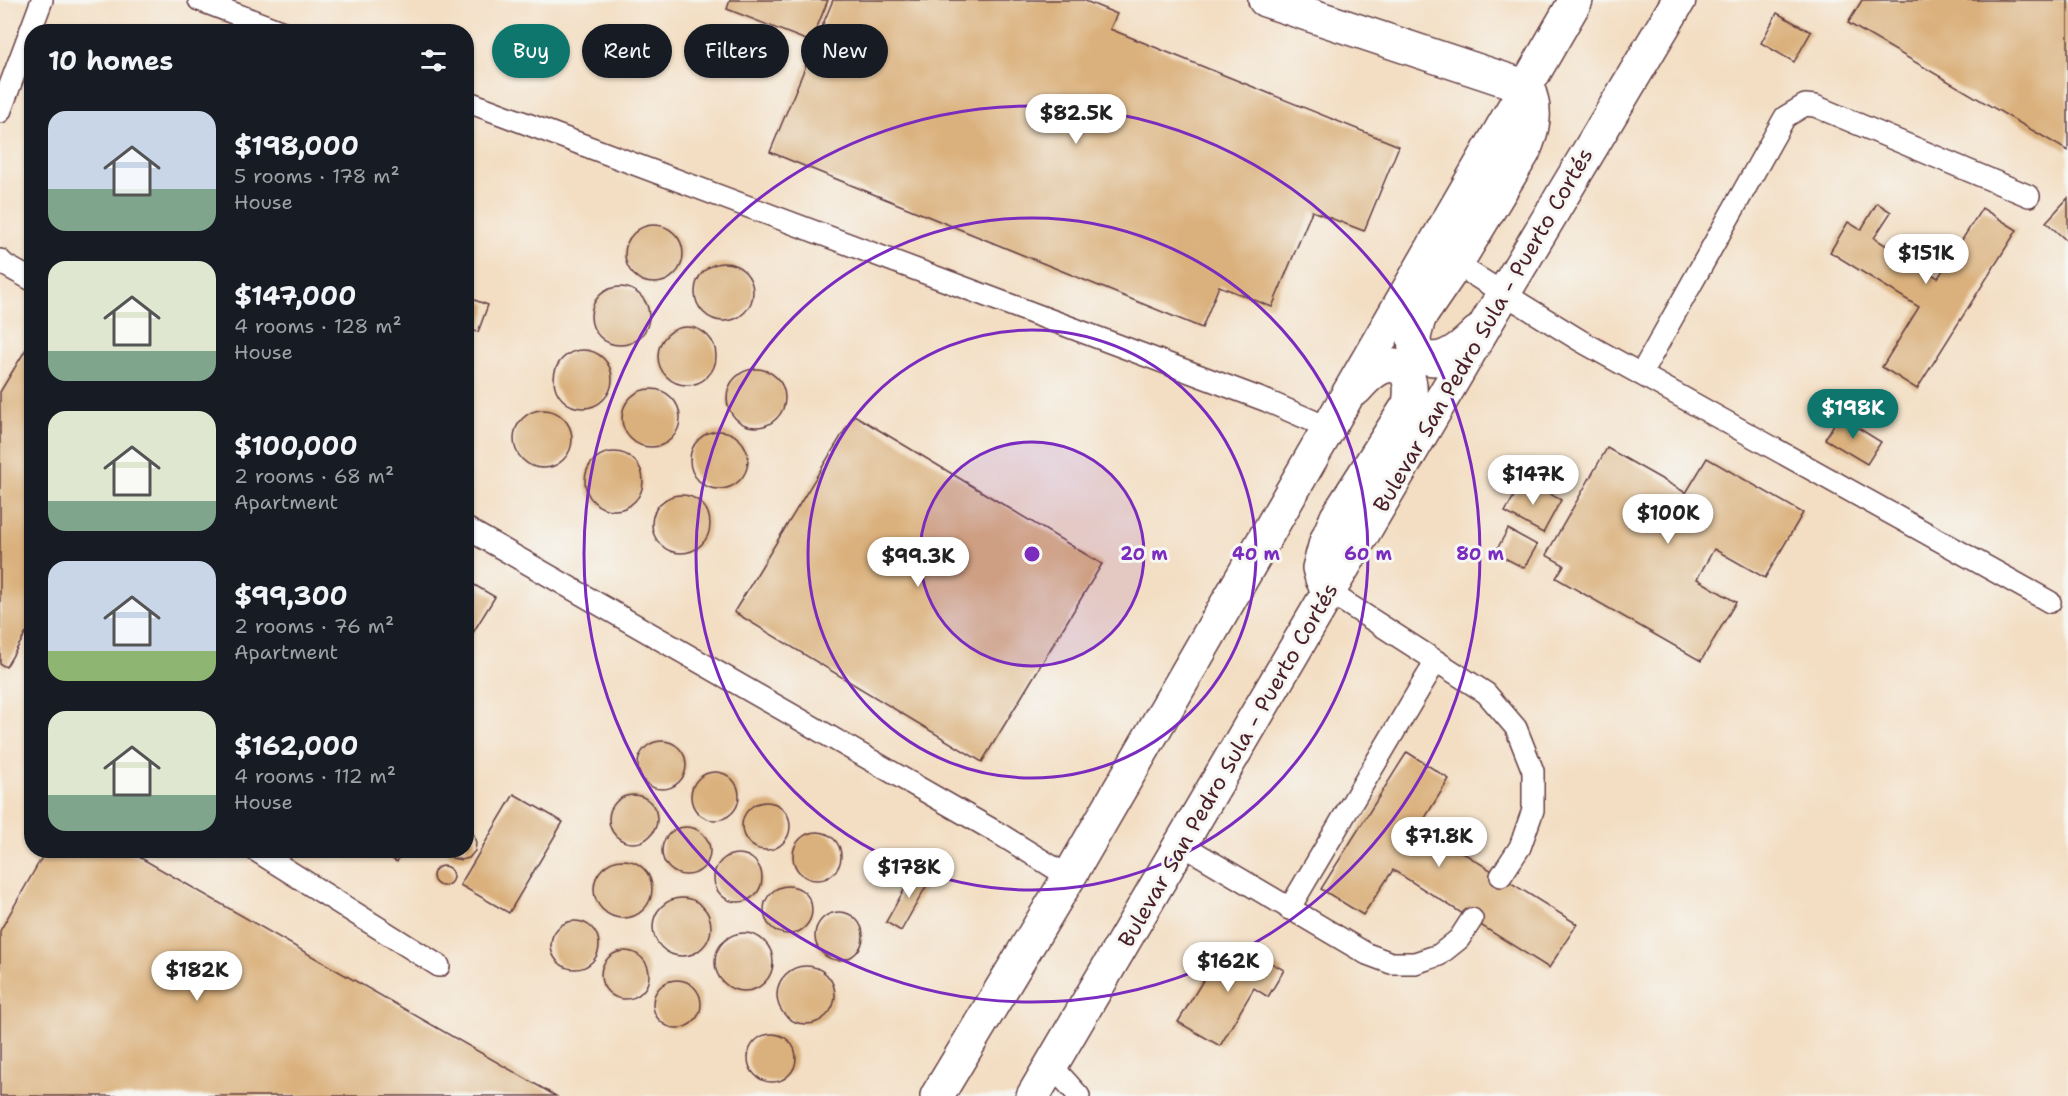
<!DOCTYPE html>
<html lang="en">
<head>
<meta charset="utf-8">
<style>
	:root { --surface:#171b24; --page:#20242c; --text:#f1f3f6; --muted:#9ea1a6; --accent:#0f766e }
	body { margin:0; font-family:"Shantell Sans",sans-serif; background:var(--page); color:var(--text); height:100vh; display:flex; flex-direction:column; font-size:22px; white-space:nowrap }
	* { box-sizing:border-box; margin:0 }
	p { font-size:20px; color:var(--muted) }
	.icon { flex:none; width:33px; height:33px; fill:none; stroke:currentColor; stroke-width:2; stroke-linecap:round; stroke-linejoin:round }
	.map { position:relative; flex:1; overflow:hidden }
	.details { position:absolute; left:24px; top:24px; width:450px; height:834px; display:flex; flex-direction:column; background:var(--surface); border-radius:24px; box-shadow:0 2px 4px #0004 }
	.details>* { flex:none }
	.top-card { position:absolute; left:492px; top:24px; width:570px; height:54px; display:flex; gap:12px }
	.price { position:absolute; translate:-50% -51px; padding:0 14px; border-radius:21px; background:#fff; color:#222; font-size:20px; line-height:39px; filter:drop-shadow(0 2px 3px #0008) }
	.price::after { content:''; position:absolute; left:50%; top:36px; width:18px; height:14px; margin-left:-9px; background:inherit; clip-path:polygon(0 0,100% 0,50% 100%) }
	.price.selected { background:var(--accent); color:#fff }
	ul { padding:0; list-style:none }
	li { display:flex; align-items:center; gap:18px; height:150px; padding:0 24px }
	li span { display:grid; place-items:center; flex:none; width:168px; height:120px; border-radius:18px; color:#555 }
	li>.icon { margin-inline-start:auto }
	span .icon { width:72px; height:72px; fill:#fffc; stroke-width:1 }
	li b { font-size:26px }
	h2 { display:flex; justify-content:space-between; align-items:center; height:72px; padding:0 24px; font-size:26px }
	.tag { padding:0 21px; border-radius:27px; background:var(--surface); box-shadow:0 2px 4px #0004; font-size:21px; line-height:54px }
	.tag.selected { background:var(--accent); color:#fff }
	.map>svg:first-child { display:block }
	.building { fill:#dab07c }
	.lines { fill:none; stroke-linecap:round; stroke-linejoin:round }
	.lane-casing { stroke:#633c42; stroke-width:24 }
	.street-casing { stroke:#633c42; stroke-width:36 }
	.highway-casing { stroke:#633c42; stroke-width:36 }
	.lane { stroke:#fff; stroke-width:21 }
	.street { stroke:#fff; stroke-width:33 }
	.highway { stroke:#fff; stroke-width:33 }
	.ring { fill:none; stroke:#7b2cbf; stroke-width:3 }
	.labels { text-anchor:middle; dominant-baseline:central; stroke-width:6; stroke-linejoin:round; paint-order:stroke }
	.street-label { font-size:22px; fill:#4a1f2b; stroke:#f6f6f2 }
	.centre { fill:#7b2cbf; stroke:#f6f6f2; stroke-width:3 }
	.ring-label { font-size:18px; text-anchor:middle; font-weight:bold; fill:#7b2cbf; stroke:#f6f6f2; stroke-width:6; stroke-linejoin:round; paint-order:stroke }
</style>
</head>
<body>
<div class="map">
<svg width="2068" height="1096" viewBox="0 0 2068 1096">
	<rect width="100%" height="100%" fill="#f6f6f2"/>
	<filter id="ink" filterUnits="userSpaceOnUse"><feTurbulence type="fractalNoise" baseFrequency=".0167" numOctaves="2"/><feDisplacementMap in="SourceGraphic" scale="12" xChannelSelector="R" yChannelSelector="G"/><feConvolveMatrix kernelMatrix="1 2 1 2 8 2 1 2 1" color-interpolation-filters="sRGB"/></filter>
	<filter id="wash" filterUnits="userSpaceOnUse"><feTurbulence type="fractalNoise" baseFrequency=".008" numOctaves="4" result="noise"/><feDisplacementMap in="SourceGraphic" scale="24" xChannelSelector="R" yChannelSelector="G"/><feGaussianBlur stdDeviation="1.35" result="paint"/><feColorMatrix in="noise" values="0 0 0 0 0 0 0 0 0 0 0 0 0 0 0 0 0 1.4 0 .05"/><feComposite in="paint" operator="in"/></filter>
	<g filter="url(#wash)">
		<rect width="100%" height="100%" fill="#f3dec3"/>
		<g id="blocks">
			<g class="building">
				<path d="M 730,0 L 828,0 L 811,42 L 727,9 Z"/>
				<path d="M 833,0 L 1083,0 L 1117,14 L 1110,29 L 1399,146 L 1364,231 L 1312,211 L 1272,307 L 1219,286 L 1202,328 L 770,152 Z"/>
				<path d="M 1862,0 L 2068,0 L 2068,151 L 1848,23 Z"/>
				<path d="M 1777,13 L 1811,32 L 1794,62 L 1761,43 Z"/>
				<path d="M 2068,198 L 2068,242 L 2046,222 Z"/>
				<path d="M 1877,203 L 1891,212 L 1874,238 L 1938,278 L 1982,208 L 2017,230 L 1917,389 L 1882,367 L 1919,307 L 1830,252 L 1848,222 L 1861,230 Z"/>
				<circle cx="654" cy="254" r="29"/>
				<circle cx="724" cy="292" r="29"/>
				<circle cx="620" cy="316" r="29"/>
				<path d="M 469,298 L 488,305 L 478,332 L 466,329 L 466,304 Z"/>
				<circle cx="687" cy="356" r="29"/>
				<path d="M 32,339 L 32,623 L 6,667 L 0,664 L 0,392 Z"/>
				<circle cx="583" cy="379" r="29"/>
				<circle cx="756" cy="398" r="29"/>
				<circle cx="651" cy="418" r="29"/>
				<circle cx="543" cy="439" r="29"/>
				<path d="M 854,415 L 1102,564 L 982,762 L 734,612 Z"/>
				<path d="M 1839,416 L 1881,442 L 1867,464 L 1825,439 Z"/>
				<circle cx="719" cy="460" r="29"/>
				<path d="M 1607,448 L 1686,493 L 1707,458 L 1803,513 L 1765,578 L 1714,549 L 1697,579 L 1736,602 L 1701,661 L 1556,578 L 1564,565 L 1546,555 Z"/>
				<circle cx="614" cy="481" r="29"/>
				<path d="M 1524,479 L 1561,500 L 1543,533 L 1505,512 Z"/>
				<circle cx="681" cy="524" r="29"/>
				<path d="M 1508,529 L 1537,545 L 1524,568 L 1495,553 Z"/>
				<path d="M 466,580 L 495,597 L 466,644 Z"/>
				<circle cx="662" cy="765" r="24"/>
				<path d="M 1407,752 L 1449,779 L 1420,826 L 1577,924 L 1549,968 L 1393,870 L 1363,915 L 1321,889 Z"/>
				<circle cx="715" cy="796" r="24"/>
				<path d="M 514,794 L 563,822 L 509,913 L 460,885 Z"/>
				<circle cx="633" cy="819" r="24"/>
				<circle cx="766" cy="826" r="24"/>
				<circle cx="686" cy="851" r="24"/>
				<path d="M 466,829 L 474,835 L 476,843 L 475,851 L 469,858 L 461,860 L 452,858 L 446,850 L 466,850 Z"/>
				<circle cx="817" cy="856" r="24"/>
				<path d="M 46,850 L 127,850 L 556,1096 L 0,1096 L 0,931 Z"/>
				<path d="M 377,850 L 403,850 L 397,862 Z"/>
				<circle cx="738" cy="878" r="24"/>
				<circle cx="623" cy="889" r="29"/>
				<circle cx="443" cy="876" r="10"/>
				<path d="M 917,867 L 932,876 L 901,931 L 886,922 Z"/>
				<circle cx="788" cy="910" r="24"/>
				<circle cx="682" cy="927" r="29"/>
				<circle cx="839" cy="936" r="24"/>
				<circle cx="575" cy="945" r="24"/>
				<circle cx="744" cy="962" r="29"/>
				<circle cx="625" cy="975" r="24"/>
				<path d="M 1220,952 L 1253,953 L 1284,970 L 1268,997 L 1254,988 L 1220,1046 L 1178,1022 Z"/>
				<circle cx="806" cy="995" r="29"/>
				<circle cx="677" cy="1004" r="24"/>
				<circle cx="772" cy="1058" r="24"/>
			</g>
		</g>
	</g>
	<g filter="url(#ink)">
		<use href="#blocks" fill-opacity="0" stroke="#633c42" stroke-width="1.5"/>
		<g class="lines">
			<g class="lane-casing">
				<g id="lane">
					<path d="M 199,0 L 283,32"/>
					<path d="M 466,101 L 1267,401 L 1329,428"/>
					<path d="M 0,112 L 42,0"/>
					<path d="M 0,260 L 5,265 L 32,280"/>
					<path d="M 1456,264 L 1581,341 L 2050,602"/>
					<path d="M 1641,374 L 1785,117 L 1805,105 L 1815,106 L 2029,196"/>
					<path d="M 466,528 L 998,833 L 1069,877"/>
					<path d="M 1329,592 L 1486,693 L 1516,728 L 1533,771 L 1533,810 L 1520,847 L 1501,876"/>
					<path d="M 1181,844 L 1367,954 L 1391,963 L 1415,963 L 1439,955 L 1459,939 L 1472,919"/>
					<path d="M 255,850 L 439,966"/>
					<path d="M 1289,909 L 1436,661"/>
					<path d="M 1052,1066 L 1079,1096"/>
				</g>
			</g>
			<g class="street-casing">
				<path id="street" d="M 1265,0 L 1527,87"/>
			</g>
			<g class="highway-casing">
				<g id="highway">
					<path d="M 1477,333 C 1465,345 1446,363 1427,358 C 1423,357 1418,352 1415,350 L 1414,337 L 1419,318 L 1456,264 L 1523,153 C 1533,131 1538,110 1527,87"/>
					<path d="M 1329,592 L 1322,579 L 1319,568 L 1326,542 L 1337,517 L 1409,404 C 1412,387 1411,363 1387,366 C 1375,368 1363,381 1356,389"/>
					<path d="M 937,1096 L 1069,877 L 1576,0"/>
					<path d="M 1033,1096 L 1504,293 L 1679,0"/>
				</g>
			</g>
			<use href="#lane" class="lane"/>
			<use href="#street" class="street"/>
			<use href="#highway" class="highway"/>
		</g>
	</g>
	<circle cx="1032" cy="554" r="112" fill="#7b2cbf" fill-opacity=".12"/>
	<g class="ring">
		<circle cx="1032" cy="554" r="112"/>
		<circle cx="1032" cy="554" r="224"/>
		<circle cx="1032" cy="554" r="336"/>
		<circle cx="1032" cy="554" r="448"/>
	</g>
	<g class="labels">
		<g class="street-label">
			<text transform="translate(1483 330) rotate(-60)">Bulevar San Pedro Sula - Puerto Cortés</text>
			<text transform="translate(1228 765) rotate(-60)">Bulevar San Pedro Sula - Puerto Cortés</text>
		</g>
	</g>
	<circle cx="1032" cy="554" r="9" class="centre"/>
	<g class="ring-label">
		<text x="1144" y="560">20 m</text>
		<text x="1256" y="560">40 m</text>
		<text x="1368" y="560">60 m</text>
		<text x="1480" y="560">80 m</text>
	</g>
</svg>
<b class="price" style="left:1076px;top:145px">$82.5K</b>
<b class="price" style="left:1926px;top:285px">$151K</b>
<b class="price selected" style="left:1853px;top:440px">$198K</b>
<b class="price" style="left:1533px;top:506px">$147K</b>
<b class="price" style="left:1668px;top:545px">$100K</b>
<b class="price" style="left:918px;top:588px">$99.3K</b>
<b class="price" style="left:1439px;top:868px">$71.8K</b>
<b class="price" style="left:909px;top:899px">$178K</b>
<b class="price" style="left:1228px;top:993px">$162K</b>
<b class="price" style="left:197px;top:1002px">$182K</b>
<div class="top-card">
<a class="tag selected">Buy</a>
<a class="tag">Rent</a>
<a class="tag">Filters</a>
<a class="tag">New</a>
</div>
<section class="details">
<h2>10 homes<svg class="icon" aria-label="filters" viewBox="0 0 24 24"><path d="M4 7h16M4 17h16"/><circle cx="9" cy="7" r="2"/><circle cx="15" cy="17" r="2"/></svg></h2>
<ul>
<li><span style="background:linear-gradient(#c9d6e8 65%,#7fa58c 0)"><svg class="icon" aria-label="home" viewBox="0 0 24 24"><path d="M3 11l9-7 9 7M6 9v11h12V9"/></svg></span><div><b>$198,000</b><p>5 rooms · 178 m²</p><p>House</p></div></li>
<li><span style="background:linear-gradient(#dfe7d0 75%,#7fa58c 0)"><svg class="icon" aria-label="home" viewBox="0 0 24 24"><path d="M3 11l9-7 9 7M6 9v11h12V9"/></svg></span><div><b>$147,000</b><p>4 rooms · 128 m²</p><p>House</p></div></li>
<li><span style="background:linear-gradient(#dfe7d0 75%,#7fa58c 0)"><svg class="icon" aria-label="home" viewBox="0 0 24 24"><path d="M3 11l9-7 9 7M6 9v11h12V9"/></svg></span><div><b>$100,000</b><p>2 rooms · 68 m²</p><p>Apartment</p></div></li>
<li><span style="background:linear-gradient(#c9d6e8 75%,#8fb573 0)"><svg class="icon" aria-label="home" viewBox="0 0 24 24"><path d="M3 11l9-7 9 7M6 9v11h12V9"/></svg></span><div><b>$99,300</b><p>2 rooms · 76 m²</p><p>Apartment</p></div></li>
<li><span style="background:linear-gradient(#dfe7d0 70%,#7fa58c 0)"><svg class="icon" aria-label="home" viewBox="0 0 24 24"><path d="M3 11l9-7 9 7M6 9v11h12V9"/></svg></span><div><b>$162,000</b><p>4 rooms · 112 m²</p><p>House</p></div></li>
</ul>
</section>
</div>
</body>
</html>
